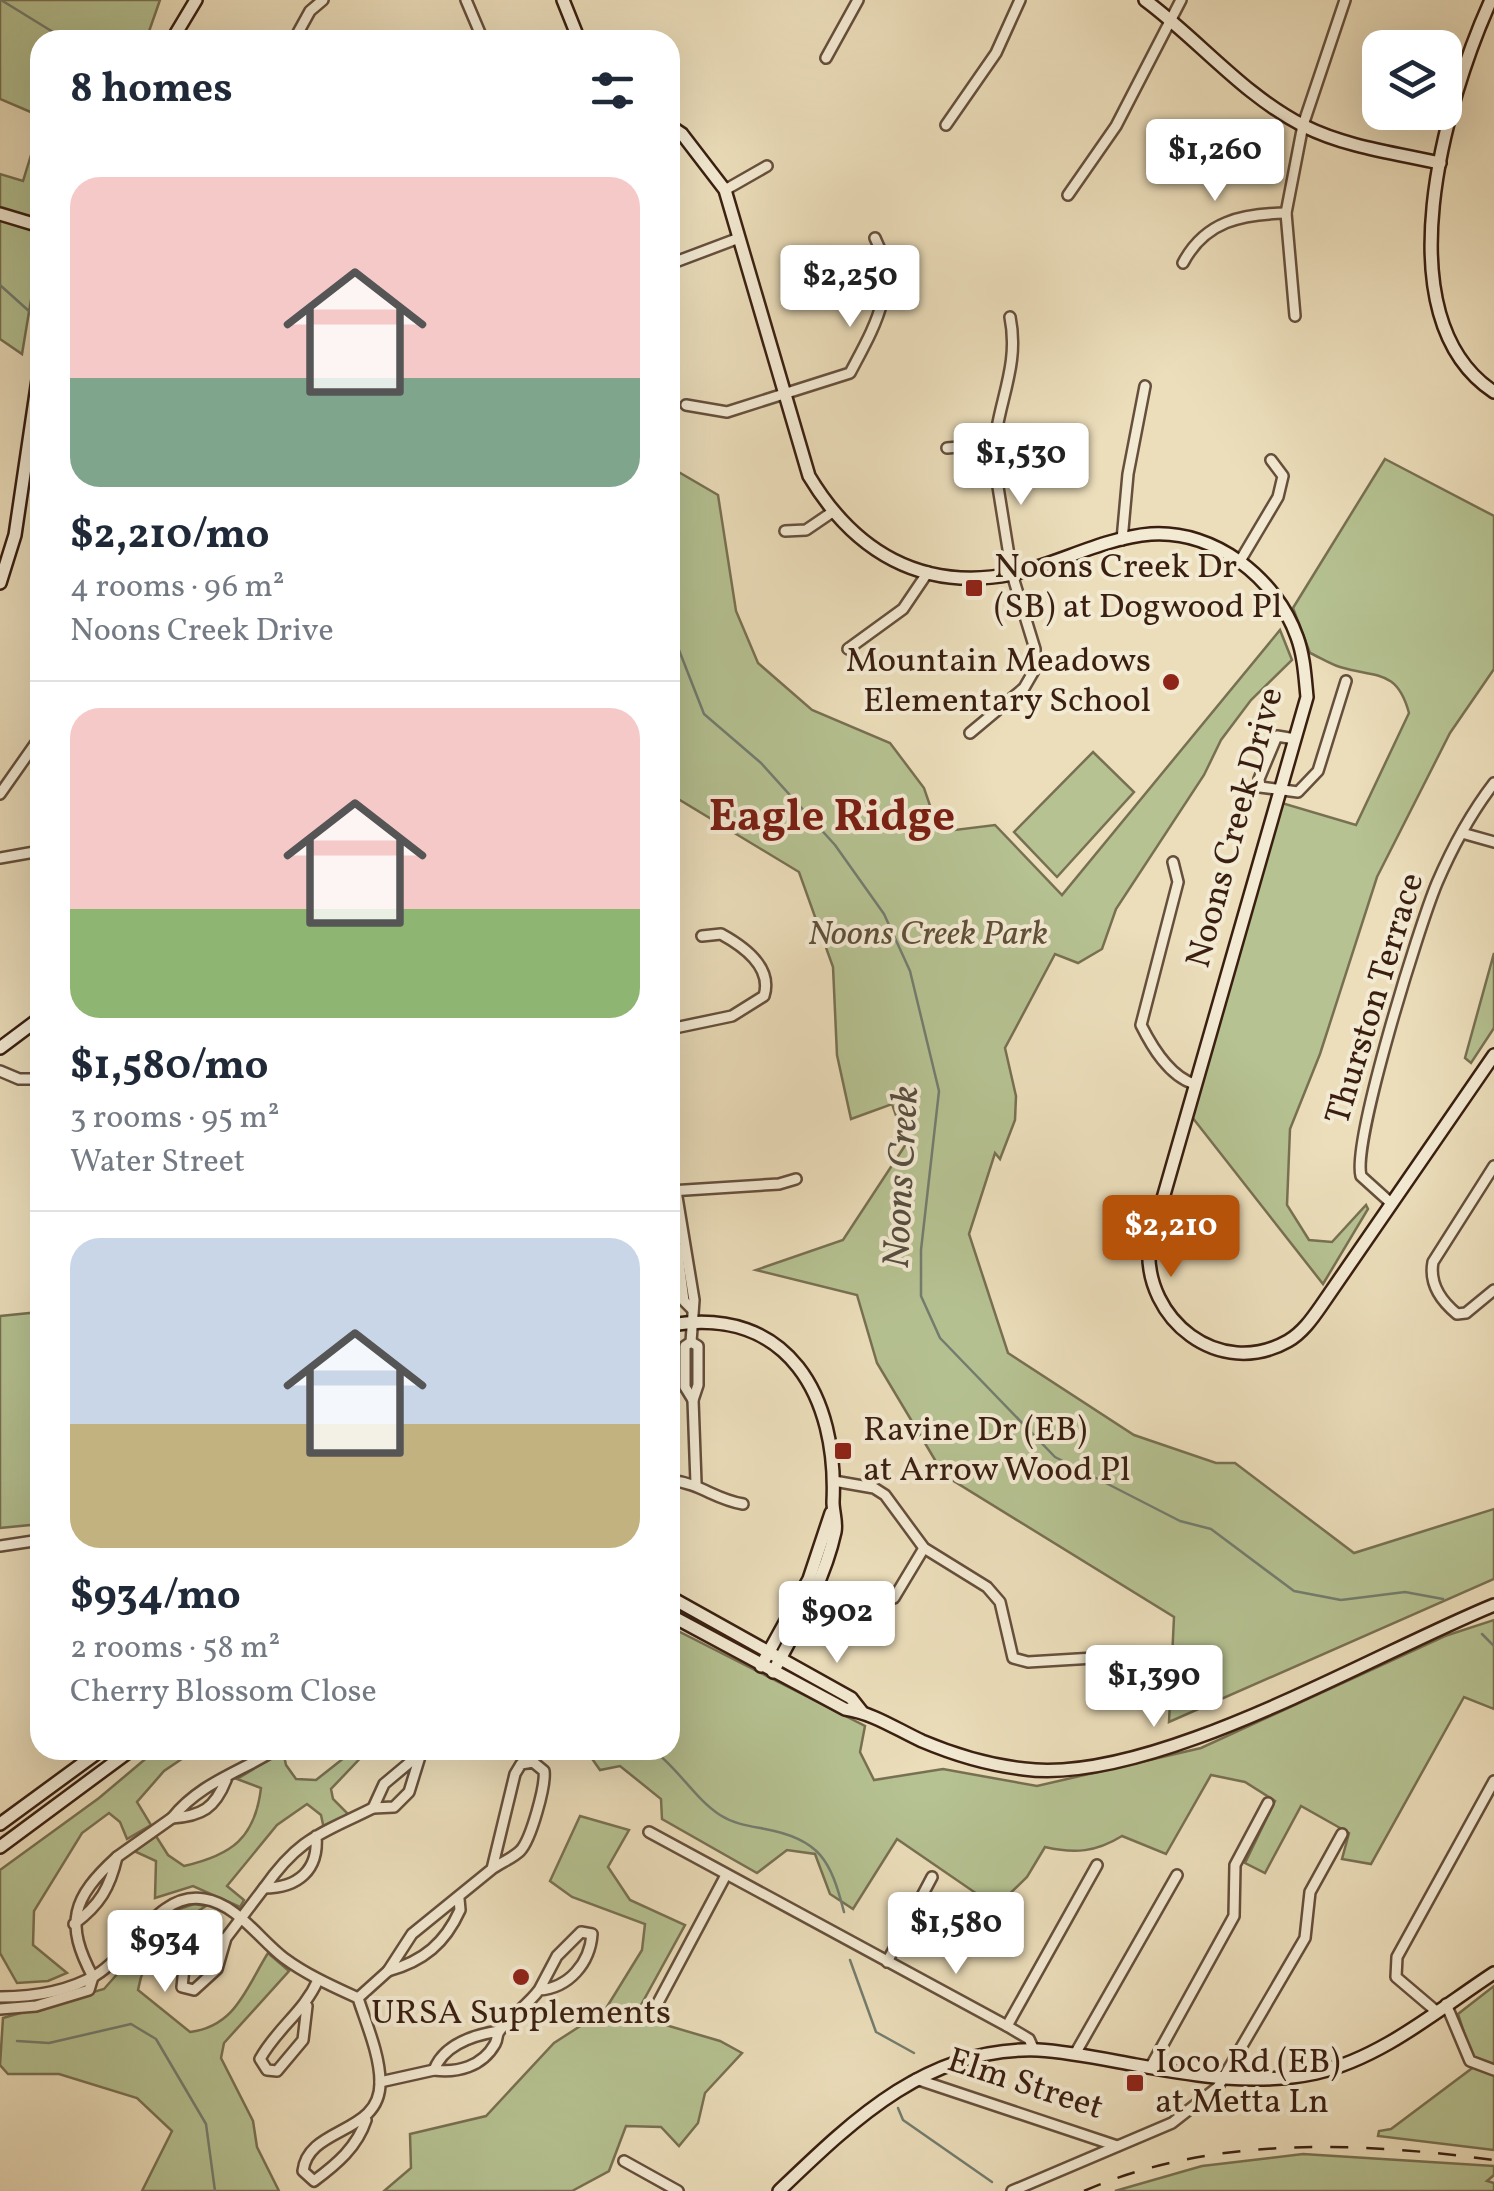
<!DOCTYPE html>
<html lang="en">
<head>
<meta charset="utf-8">
<style>
	:root { --surface:#fff; --page:#f2f2f3; --text:#1f2937; --muted:#747a83; --line:#e0e1e3; --accent:#b45309 }
	body { margin:0; font-family:Vollkorn,serif; background:var(--page); color:var(--text); height:100vh; display:flex; flex-direction:column; font-size:38px; white-space:nowrap }
	* { box-sizing:border-box; margin:0 }
	p { font-size:32px; color:var(--muted) }
	.icon { flex:none; width:55px; height:55px; fill:none; stroke:currentColor; stroke-width:2; stroke-linecap:round; stroke-linejoin:round }
	.map { position:relative; flex:1; overflow:hidden }
	.drawer { position:absolute; left:30px; top:30px; width:650px; height:1730px; display:flex; flex-direction:column; background:var(--surface); border-radius:30px; box-shadow:0 10px 40px #0002 }
	.drawer>* { flex:none }
	.controls { position:absolute; left:1362px; top:30px; display:grid; gap:20px }
	.controls a { display:grid; place-items:center; width:100px; height:100px; border-radius:20px; background:var(--surface); box-shadow:0 10px 40px #0002; font-size:50px }
	.price { position:absolute; translate:-50% -85px; padding:0 22px; border-radius:10px; background:#fff; color:#222; font-size:32px; line-height:65px; filter:drop-shadow(0 2px 5px #0008) }
	.price::after { content:''; position:absolute; left:50%; top:60px; width:30px; height:22px; margin-left:-15px; background:inherit; clip-path:polygon(0 0,100% 0,50% 100%) }
	.price.current { background:var(--accent); color:#fff }
	ul { padding:0; list-style:none }
	li { display:grid; align-content:center; gap:20px; height:530px; padding:0 40px }
	li+li { border-top:2px solid var(--line) }
	li span { display:grid; place-items:center; height:310px; border-radius:30px; color:#555 }
	li>.icon { margin-inline-start:auto }
	span .icon { width:180px; height:180px; fill:#fffc; stroke-width:1 }
	li b { font-size:42px }
	h2 { display:flex; justify-content:space-between; align-items:center; height:120px; padding:0 40px; font-size:42px }
	.map>svg:first-child { display:block }
	.green { fill:#b6c292; stroke:#787052; stroke-width:2.5 }
	.lines { fill:none; stroke-linecap:round; stroke-linejoin:round }
	.stream { stroke:#737d6f; stroke-width:2.5 }
	.street-casing { stroke:#664f3c; stroke-width:14 }
	.secondary-casing { stroke:#3a1f11; stroke-width:16 }
	.street { stroke:#f3ead3; stroke-width:9 }
	.secondary { stroke:#f3ead3; stroke-width:11 }
	.rail { stroke:#3a1f11; stroke-width:2.5; stroke-dasharray:18 18; stroke-linecap:butt }
	.poi-dot { fill:#8f2418; stroke:#f3ead3; stroke-width:4 }
	.labels { text-anchor:middle; dominant-baseline:central; stroke-width:8; stroke-linejoin:round; paint-order:stroke }
	.poi-label { font-size:35px; fill:#3a1f11; stroke:#f3ead3; text-anchor:start }
	.street-label { font-size:35px; fill:#3a1f11; stroke:#f3ead3 }
	.park-label { font-size:35px; font-style:italic; fill:#5f5038; stroke:#f3ead3 }
	.water-label { font-size:38px; font-style:italic; fill:#564e40; stroke:#f3ead3 }
	.district-label { font-size:45px; font-weight:bold; fill:#7a1f14; stroke:#f3ead3 }
</style>
</head>
<body>
<div class="map">
<svg width="1494" height="2191" viewBox="0 0 1494 2191">
	<rect width="100%" height="100%" fill="#ecdebb"/>
	<filter id="stains"><feTurbulence type="fractalNoise" baseFrequency=".002" numOctaves="4"/><feColorMatrix values="0 0 0 0 .2 0 0 0 0 .09 0 0 0 0 .02 0 0 0 .5 -.17"/></filter>
	<radialGradient id="worn" r=".72"><stop offset=".6" stop-color="#630" stop-opacity="0"/><stop offset="1" stop-color="#630" stop-opacity=".3"/></radialGradient>
	<g class="green">
		<path d="M 0,0 L 160,0 L 146,40 L 40,40 L 40,116 L 0,99 Z"/>
		<path d="M 40,126 L 40,246 L 22,354 L 0,339 L 0,174 L 23,181 Z"/>
		<path d="M 1385,459 L 1494,516 L 1494,669 L 1450,733 L 1377,877 L 1320,1054 L 1290,1129 L 1287,1205 L 1309,1240 L 1332,1242 L 1366,1205 L 1368,1209 L 1323,1284 L 1192,1117 L 1282,803 L 1356,825 L 1409,713 C 1397,668 1375,678 1340,667 C 1330,664 1319,657 1310,653 L 1293,608 Z"/>
		<path d="M 670,467 L 718,495 L 736,611 L 758,663 L 812,710 L 890,743 L 924,788 L 939,832 L 995,825 L 1062,895 L 1280,630 L 1292,660 L 1251,700 L 1221,740 L 1204,775 L 1116,909 L 1102,949 L 1078,963 L 1055,954 L 1005,1048 L 1016,1096 L 1015,1120 L 1000,1159 L 995,1153 L 969,1234 L 1008,1353 L 1134,1435 L 1216,1463 L 1235,1463 L 1354,1553 L 1494,1509 L 1494,1579 L 1169,1722 L 1174,1617 L 944,1475 L 877,1363 L 857,1295 L 756,1270 L 843,1240 L 906,1144 L 892,1104 L 851,1119 L 837,1055 L 833,967 L 799,872 L 670,794 Z"/>
		<path d="M 1093,752 L 1134,792 L 1057,877 L 1014,832 Z"/>
		<path d="M 1494,953 L 1494,1028 L 1471,1063 L 1465,1058 Z"/>
		<path d="M 40,1312 L 40,1524 L 0,1528 L 0,1316 Z"/>
		<path d="M 1494,1620 L 1494,1709 L 1464,1697 L 1371,1864 L 1342,1859 L 1349,1833 L 1301,1806 L 1265,1873 L 1245,1863 L 1275,1801 L 1245,1782 L 1211,1775 L 1166,1854 L 1122,1836 C 1096,1852 1075,1854 1045,1847 L 1027,1877 L 996,1907 L 897,1839 L 853,1909 L 830,1894 L 815,1854 L 787,1850 L 757,1873 L 662,1819 L 661,1799 L 620,1766 L 600,1770 L 586,1750 L 670,1750 L 670,1627 L 865,1726 L 860,1752 L 874,1780 L 943,1769 L 1037,1786 L 1201,1748 L 1445,1636 Z"/>
		<path d="M 156,1750 L 195,1750 L 164,1771 L 137,1802 L 151,1825 L 127,1839 L 120,1822 L 109,1813 L 82,1833 L 34,1911 L 33,1945 L 67,1973 L 48,1981 L 17,1983 L 0,1953 L 0,1870 L 99,1798 Z"/>
		<path d="M 354,1750 L 368,1750 L 331,1789 L 333,1799 L 349,1815 L 324,1829 L 321,1815 L 307,1804 L 277,1825 L 227,1886 L 244,1900 L 240,1907 L 193,1886 L 155,1898 L 156,1861 L 134,1851 L 156,1836 L 168,1855 L 184,1866 C 232,1855 255,1838 261,1788 L 237,1779 L 283,1751 L 286,1765 L 296,1779 L 316,1780 Z"/>
		<path d="M 580,1816 L 629,1830 L 608,1867 L 630,1900 L 685,1925 L 635,2016 L 720,2041 L 742,2053 L 705,2093 L 698,2123 L 679,2146 L 661,2127 L 626,2126 L 609,2171 L 572,2191 L 384,2191 L 411,2168 L 410,2134 L 486,2116 L 554,2043 L 605,2010 L 642,1950 L 645,1924 L 572,1897 L 550,1881 Z"/>
		<path d="M 194,1904 L 206,1906 C 174,1925 144,1952 138,1990 L 190,2032 C 236,2026 246,1988 268,1953 L 289,1971 L 224,2043 L 221,2058 L 253,2121 L 257,2147 L 279,2191 L 142,2191 L 172,2131 L 137,2098 L 59,2074 L 8,2074 L 0,2065 L 3,2018 L 104,1989 L 173,1911 Z"/>
		<path d="M 1494,1986 L 1494,2150 L 1378,2136 L 1379,2131 L 1391,2129 L 1475,2066 L 1458,2014 Z"/>
		<path d="M 1303,2154 L 1494,2166 L 1494,2175 L 1487,2181 L 1494,2183 L 1494,2191 L 1115,2191 L 1202,2166 Z"/>
	</g>
	<g class="lines">
		<g class="stream">
			<path d="M 1,0 L 66,40"/>
			<path d="M 0,285 L 40,321"/>
			<path d="M 670,627 L 704,714 L 761,763 L 835,845 L 884,914 L 910,971 L 939,1091 L 921,1250 L 921,1296 L 940,1338 L 1055,1457 L 1180,1521 L 1211,1529 L 1294,1591 L 1341,1600 L 1405,1592 L 1443,1599"/>
			<path d="M 1482,1634 L 1494,1646"/>
			<path d="M 653,1750 C 678,1768 695,1799 720,1815 C 734,1824 749,1826 765,1829 C 820,1839 831,1861 844,1912"/>
			<path d="M 850,1960 L 876,2032 L 914,2053"/>
			<path d="M 17,2041 L 49,2043 L 131,2024 L 156,2039 L 206,2124 L 215,2191"/>
			<path d="M 898,2108 L 903,2120 L 992,2182"/>
		</g>
		<g class="street-casing">
			<g id="street">
				<path d="M 466,0 L 483,40"/>
				<path d="M 294,40 L 310,11 L 323,0"/>
				<path d="M 826,58 L 858,0"/>
				<path d="M 946,125 L 996,53 L 1020,0"/>
				<path d="M 725,190 L 767,166"/>
				<path d="M 1068,195 L 1116,126 L 1181,0"/>
				<path d="M 1183,263 C 1205,221 1242,214 1286,213"/>
				<path d="M 670,264 L 739,238"/>
				<path d="M 1295,316 L 1286,213 L 1303,125 L 1345,0"/>
				<path d="M 686,405 L 727,412 L 850,373 C 873,329 900,287 875,238"/>
				<path d="M 947,448 L 994,444"/>
				<path d="M 785,531 L 806,530 L 831,513"/>
				<path d="M 1122,540 L 1128,474 L 1145,386"/>
				<path d="M 1240,561 L 1278,497 L 1283,476 L 1271,460"/>
				<path d="M 848,649 L 903,609 L 928,572"/>
				<path d="M 970,733 L 1024,688 L 1035,669 L 1035,649 L 1012,574 L 994,462 C 993,409 1021,371 1010,317"/>
				<path d="M 1295,739 L 1277,736 L 1259,779 L 1260,787 L 1298,792 L 1318,771 L 1346,681"/>
				<path d="M 0,794 L 40,737"/>
				<path d="M 1462,833 L 1494,842"/>
				<path d="M 0,858 L 40,851"/>
				<path d="M 1173,862 L 1178,882 L 1141,1025 C 1152,1047 1169,1076 1194,1084"/>
				<path d="M 670,1029 L 732,1016 L 764,996 C 773,967 743,946 721,934 L 702,936"/>
				<path d="M 0,1071 L 19,1079 L 40,1079"/>
				<path d="M 1494,1166 L 1433,1262 C 1429,1283 1440,1300 1457,1314 L 1466,1313 L 1494,1290"/>
				<path d="M 670,1191 L 779,1184 L 796,1179"/>
				<path d="M 676,1191 L 694,1300 L 691,1342 L 685,1346 L 685,1387 L 693,1400"/>
				<path d="M 1392,1204 L 1361,1176 C 1352,1141 1419,926 1437,883 C 1452,848 1471,813 1494,783"/>
				<path d="M 683,1248 L 678,1254 L 684,1301 L 692,1309"/>
				<path d="M 691,1342 L 698,1346 L 698,1385 L 693,1400 L 696,1483"/>
				<path d="M 670,1480 C 702,1484 714,1499 743,1504"/>
				<path d="M 834,1481 L 874,1488 L 885,1495 L 924,1548 L 987,1587 L 1000,1602 L 1013,1658 L 1028,1662 L 1094,1658"/>
				<path d="M 0,1546 L 40,1540"/>
				<path d="M 894,1598 L 924,1548"/>
				<path d="M 421,1753 L 384,1784 L 373,1808 L 394,1807 L 409,1792 L 422,1750"/>
				<path d="M 226,1780 C 215,1808 202,1816 172,1818 C 200,1783 238,1773 275,1750"/>
				<path d="M 649,1832 L 1007,2026 L 1029,2039 L 1034,2050"/>
				<path d="M 316,1836 C 319,1870 298,1888 264,1888 C 300,1837 319,1835 373,1808"/>
				<path d="M 117,1857 L 172,1818"/>
				<path d="M 459,1899 L 460,1910 C 445,1943 424,1961 388,1971 L 412,1934 L 492,1869 L 515,1774 L 521,1764 L 533,1762 L 544,1771 C 546,1785 531,1840 520,1851 C 513,1858 500,1863 492,1869"/>
				<path d="M 74,1924 C 100,1905 110,1887 117,1857 C 72,1898 64,1923 93,1977"/>
				<path d="M 226,1938 L 217,1969 L 194,1990 L 182,1987 L 184,1968 L 209,1945 L 226,1938 L 264,1888"/>
				<path d="M 887,1962 L 932,1877"/>
				<path d="M 0,1997 C 33,1997 67,1992 96,1975 C 133,1952 158,1891 204,1899 C 237,1904 259,1939 284,1958 C 307,1975 332,1986 358,1998 C 366,2023 380,2055 380,2082 C 381,2135 308,2126 303,2171 L 314,2181 C 337,2164 357,2147 366,2120"/>
				<path d="M 358,1998 L 388,1971"/>
				<path d="M 1446,2004 L 1470,2061 L 1494,2070"/>
				<path d="M 307,2006 L 303,2040 L 277,2071 L 267,2070 L 260,2059 C 277,2028 304,2012 318,1980"/>
				<path d="M 0,2009 L 36,2006 L 89,1990 L 93,1977"/>
				<path d="M 1436,2011 L 1396,1977 L 1397,1957 L 1494,1781"/>
				<path d="M 652,2014 L 726,1875"/>
				<path d="M 1007,2026 L 1097,1865"/>
				<path d="M 499,2031 C 473,2035 444,2044 434,2070 C 457,2073 482,2067 495,2044 C 499,2036 495,2036 501,2029 C 512,2015 528,2005 539,1990 C 569,1988 590,1963 592,1934 L 581,1932 L 557,1956 L 539,1990"/>
				<path d="M 1075,2054 L 1177,1875"/>
				<path d="M 1150,2068 L 1234,1916 L 1235,1865 L 1268,1803"/>
				<path d="M 916,2079 L 1117,2146"/>
				<path d="M 380,2082 L 434,2070"/>
				<path d="M 624,2161 L 678,2191"/>
				<path d="M 1012,2191 L 1172,2123 L 1218,2087 L 1305,1938 L 1310,1892 L 1342,1834"/>
			</g>
		</g>
		<g class="secondary-casing">
			<g id="secondary">
				<path d="M 563,0 L 579,40"/>
				<path d="M 1145,0 C 1199,40 1243,95 1304,126 C 1346,147 1395,153 1440,163"/>
				<path d="M 1491,0 C 1446,99 1381,317 1494,392"/>
				<path d="M 172,40 L 196,0"/>
				<path d="M 670,126 L 682,134 L 725,190 L 809,476 C 854,551 921,592 1012,574 C 1059,564 1102,538 1151,534 C 1215,530 1276,578 1297,637 C 1304,656 1305,677 1307,697 L 1149,1247 C 1144,1319 1219,1380 1288,1341 C 1302,1333 1312,1319 1321,1306 L 1494,1055"/>
				<path d="M 0,214 L 40,226"/>
				<path d="M 0,583 L 15,535 L 40,366"/>
				<path d="M 0,1048 L 40,1018"/>
				<path d="M 670,1325 C 789,1305 838,1398 833,1502 C 833,1512 837,1522 835,1532 C 824,1582 797,1627 773,1672"/>
				<path d="M 670,1597 L 851,1698 L 862,1712"/>
				<path d="M 670,1615 L 845,1709 C 873,1713 896,1729 922,1741 C 955,1755 989,1765 1024,1769 C 1151,1786 1371,1655 1494,1605"/>
				<path d="M 761,1666 L 809,1579 L 831,1513"/>
				<path d="M 0,1824 L 101,1750"/>
				<path d="M 0,1847 L 131,1750"/>
				<path d="M 779,2191 C 852,2121 928,2046 1038,2050 C 1071,2052 1103,2059 1136,2065 C 1196,2076 1255,2086 1316,2073 C 1382,2058 1439,2009 1494,1973"/>
			</g>
		</g>
		<use href="#street" class="street"/>
		<use href="#secondary" class="secondary"/>
		<path class="rail" d="M 1084,2191 C 1212,2135 1360,2142 1494,2160"/>
	</g>
	<g class="poi-dot">
		<rect x="964" y="578" width="20" height="20" rx="5"/>
		<circle cx="1171" cy="682" r="10"/>
		<rect x="833" y="1441" width="20" height="20" rx="5"/>
		<circle cx="521" cy="1977" r="10"/>
		<rect x="1125" y="2073" width="20" height="20" rx="5"/>
	</g>
	<g class="labels">
		<g class="poi-label">
			<text x="994" y="568">Noons Creek Dr<tspan x="994" dy="40">(SB) at Dogwood Pl</tspan></text>
			<text x="1151" y="662" text-anchor="end">Mountain Meadows<tspan x="1151" dy="40">Elementary School</tspan></text>
			<text x="863" y="1431">Ravine Dr (EB)<tspan x="863" dy="40">at Arrow Wood Pl</tspan></text>
			<text x="521" y="2014" text-anchor="middle">URSA Supplements</text>
			<text x="1155" y="2063">Ioco Rd (EB)<tspan x="1155" dy="40">at Metta Ln</tspan></text>
		</g>
		<g class="street-label">
			<text transform="translate(1236 828) rotate(-75)">Noons Creek Drive</text>
			<text transform="translate(1376 999) rotate(-73)">Thurston Terrace</text>
			<text transform="translate(1025 2085) rotate(18)">Elm Street</text>
		</g>
		<g class="park-label">
			<text x="928" y="935">Noons Creek Park</text>
		</g>
		<g class="water-label">
			<text transform="translate(903 1177) rotate(-87)">Noons Creek</text>
		</g>
		<g class="district-label">
			<text x="832" y="818">Eagle Ridge</text>
		</g>
	</g>
	<rect width="100%" height="100%" filter="url(#stains)"/>
	<rect width="100%" height="100%" fill="url(#worn)"/>
</svg>
<div class="controls">
<a><svg class="icon" aria-label="layers" viewBox="0 0 24 24"><path d="M12 4l9 5-9 5-9-5zM3 14l9 5 9-5"/></svg></a>
</div>
<b class="price" style="left:1215px;top:204px">$1,260</b>
<b class="price" style="left:850px;top:330px">$2,250</b>
<b class="price" style="left:1021px;top:508px">$1,530</b>
<b class="price current" style="left:1171px;top:1280px">$2,210</b>
<b class="price" style="left:837px;top:1666px">$902</b>
<b class="price" style="left:1154px;top:1730px">$1,390</b>
<b class="price" style="left:956px;top:1977px">$1,580</b>
<b class="price" style="left:165px;top:1995px">$934</b>
<section class="drawer">
<h2>8 homes<svg class="icon" aria-label="filters" viewBox="0 0 24 24"><path d="M4 7h16M4 17h16"/><circle cx="9" cy="7" r="2"/><circle cx="15" cy="17" r="2"/></svg></h2>
<ul>
<li><span style="background:linear-gradient(#f6c9c9 65%,#7fa58c 0)"><svg class="icon" aria-label="home" viewBox="0 0 24 24"><path d="M3 11l9-7 9 7M6 9v11h12V9"/></svg></span><div><b>$2,210/mo</b><p>4 rooms · 96 m²</p><p>Noons Creek Drive</p></div></li>
<li><span style="background:linear-gradient(#f6c9c9 65%,#8fb573 0)"><svg class="icon" aria-label="home" viewBox="0 0 24 24"><path d="M3 11l9-7 9 7M6 9v11h12V9"/></svg></span><div><b>$1,580/mo</b><p>3 rooms · 95 m²</p><p>Water Street</p></div></li>
<li><span style="background:linear-gradient(#c9d6e8 60%,#c2b280 0)"><svg class="icon" aria-label="home" viewBox="0 0 24 24"><path d="M3 11l9-7 9 7M6 9v11h12V9"/></svg></span><div><b>$934/mo</b><p>2 rooms · 58 m²</p><p>Cherry Blossom Close</p></div></li>
</ul>
</section>
</div>
</body>
</html>
